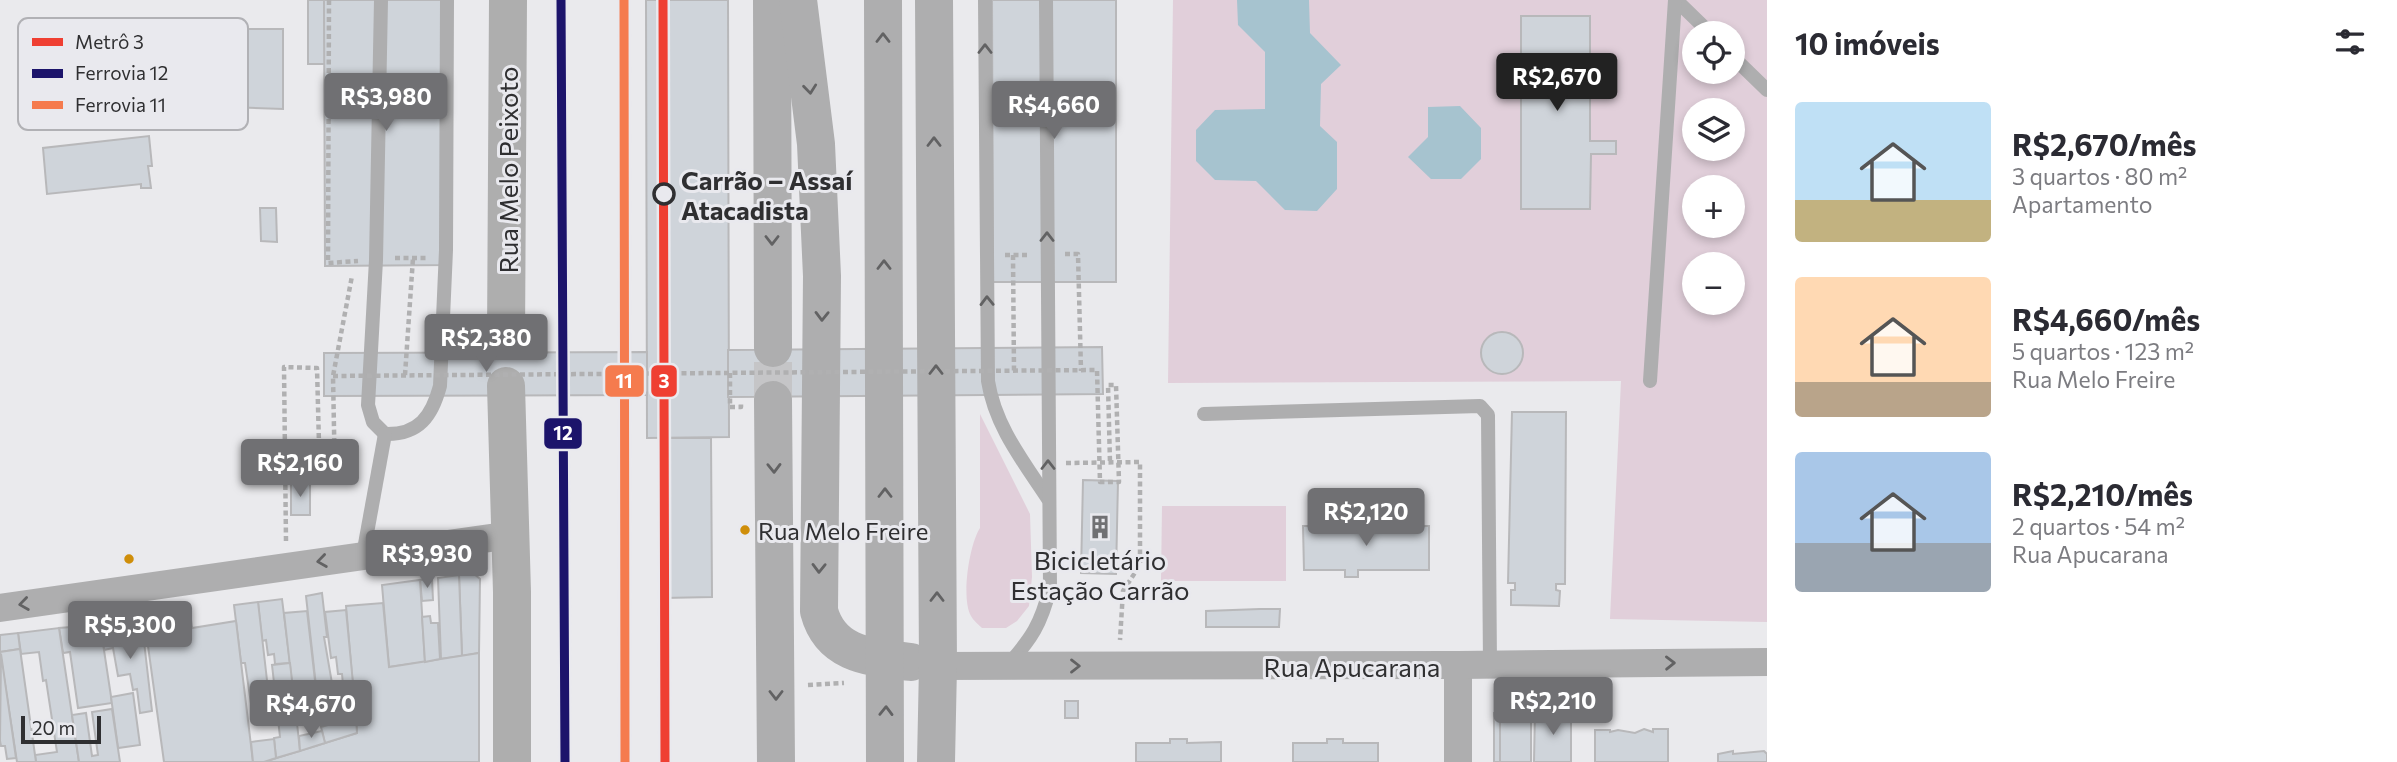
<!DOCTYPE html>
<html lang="pt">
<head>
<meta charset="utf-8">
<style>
	:root { --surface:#fff; --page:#f2f2f3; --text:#2b2b33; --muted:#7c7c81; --accent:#707073 }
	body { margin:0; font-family:Commissioner,sans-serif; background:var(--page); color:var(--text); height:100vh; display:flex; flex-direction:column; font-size:26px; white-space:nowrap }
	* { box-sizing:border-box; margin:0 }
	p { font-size:23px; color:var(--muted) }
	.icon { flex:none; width:38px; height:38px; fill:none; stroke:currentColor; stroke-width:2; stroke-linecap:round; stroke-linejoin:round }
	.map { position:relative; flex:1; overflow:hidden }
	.drawer { display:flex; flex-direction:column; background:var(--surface); width:630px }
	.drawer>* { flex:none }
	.buttons { position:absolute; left:1682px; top:21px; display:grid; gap:14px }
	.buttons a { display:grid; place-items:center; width:63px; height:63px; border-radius:50%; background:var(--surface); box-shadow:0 4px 10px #0003; font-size:35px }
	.scale { position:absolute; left:21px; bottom:18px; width:80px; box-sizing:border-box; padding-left:7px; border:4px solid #2f2f31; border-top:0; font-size:19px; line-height:24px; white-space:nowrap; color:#2f2f31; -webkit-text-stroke:5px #e9e9ee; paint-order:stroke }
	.price { position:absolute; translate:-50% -60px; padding:0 16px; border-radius:7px; background:var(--accent); color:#fff; font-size:23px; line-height:46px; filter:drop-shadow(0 2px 4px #0008) }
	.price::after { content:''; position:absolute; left:50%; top:42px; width:21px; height:16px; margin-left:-10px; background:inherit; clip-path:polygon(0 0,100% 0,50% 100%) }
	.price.current { background:#222; color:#fff }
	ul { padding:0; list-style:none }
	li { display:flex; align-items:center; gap:21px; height:175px; padding:0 28px }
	li span { display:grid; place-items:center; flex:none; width:196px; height:140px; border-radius:7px; color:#555 }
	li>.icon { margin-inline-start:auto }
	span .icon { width:84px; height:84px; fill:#fffc; stroke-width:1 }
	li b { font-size:30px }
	h2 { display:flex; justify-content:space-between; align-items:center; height:84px; padding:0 28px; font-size:30px }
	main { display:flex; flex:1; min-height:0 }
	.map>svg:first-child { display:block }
	.green { fill:#e1cfda; fill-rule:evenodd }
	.water { fill:#a6c3cf }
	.building { fill:#cfd4da; stroke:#b8b8ba; stroke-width:2 }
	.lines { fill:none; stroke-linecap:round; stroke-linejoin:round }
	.trunk-tunnel { stroke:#c5c5c7; stroke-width:38; stroke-dasharray:38 19; stroke-linecap:butt }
	.path { stroke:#b0b0b1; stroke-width:4.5; stroke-dasharray:5 3.5; stroke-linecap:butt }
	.service { stroke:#aeaeaf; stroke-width:14 }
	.minor { stroke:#aeaeaf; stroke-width:28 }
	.secondary { stroke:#aeaeae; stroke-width:38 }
	.trunk { stroke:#aeaeaf; stroke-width:38 }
	.path-bridge { stroke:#b0b0b1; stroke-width:4.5; stroke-dasharray:5 3.5; stroke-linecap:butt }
	.rail-1-casing { stroke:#e9e9ee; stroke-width:14 }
	.rail-2-casing { stroke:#e9e9ee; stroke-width:14 }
	.rail-1 { stroke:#1c146b; stroke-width:9 }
	.rail-2 { stroke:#f57b4e; stroke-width:9 }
	.metro-1-casing { stroke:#e9e9ee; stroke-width:14 }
	.metro-1 { stroke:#ef3f32; stroke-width:9 }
	.oneway { stroke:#626263 }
	.stop-dot { fill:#e9e9ee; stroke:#2f2f31; stroke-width:3.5 }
	.bus-dot { fill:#cf8e0a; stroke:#e9e9ee; stroke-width:2.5 }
	.labels { text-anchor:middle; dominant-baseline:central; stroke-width:6; stroke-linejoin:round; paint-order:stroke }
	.bus-label { font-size:24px; fill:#2f2f31; stroke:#e9e9ee; text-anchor:start }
	.street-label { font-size:26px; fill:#2f2f31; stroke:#e9e9ee }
	.stop-label { font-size:26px; font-weight:bold; fill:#2f2f31; stroke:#e9e9ee; text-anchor:start }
	.poi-label { font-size:26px; fill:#2f2f31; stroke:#e9e9ee }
	.key { fill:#e9e9ee; stroke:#b1b1b5; stroke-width:2 }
	.key-label { font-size:19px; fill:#2f2f31 }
	.line-badge { stroke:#e9e9ee; stroke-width:2.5 }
	.badge-label { font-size:19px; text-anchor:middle; font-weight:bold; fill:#fff }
</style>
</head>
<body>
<main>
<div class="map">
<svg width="1767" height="762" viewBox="0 0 1767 762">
	<rect width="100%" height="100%" fill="#eaeaed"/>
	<g class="green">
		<path d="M 1173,0 L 1767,0 L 1767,622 L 1610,619 L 1621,381 L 1168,383 ZM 1694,33 L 1732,33 L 1732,72 L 1694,72 ZM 1694,110 L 1732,110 L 1732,149 L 1694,149 ZM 1694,187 L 1732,187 L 1732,226 L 1694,226 ZM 1694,264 L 1732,264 L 1732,303 L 1694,303 Z"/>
		<path d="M 980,414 L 1030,514 L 1032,577 L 1029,606 L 1017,621 L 1006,628 L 982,628 C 979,625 973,620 971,616 C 961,599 969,545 980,528 Z"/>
		<path d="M 1162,506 L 1286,506 L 1286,581 L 1161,581 Z"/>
	</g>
	<g class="water">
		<path d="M 1237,0 L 1309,0 L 1310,33 L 1341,65 L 1321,84 L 1320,126 L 1337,142 L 1337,189 L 1317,211 L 1285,210 L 1256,181 L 1215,180 L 1196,161 L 1196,130 L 1215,110 L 1265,109 L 1265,52 L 1238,25 Z"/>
		<path d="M 1460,106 L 1481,128 L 1481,159 L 1461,179 L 1431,179 L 1408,157 L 1428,137 L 1428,107 Z"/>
	</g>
	<g class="building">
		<path d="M 308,0 L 324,0 L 325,64 L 308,64 Z"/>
		<path d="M 324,0 L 448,0 L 449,265 L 325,266 Z"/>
		<path d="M 646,0 L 728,0 L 729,437 L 647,438 Z"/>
		<path d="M 992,0 L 1116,0 L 1116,282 L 993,282 Z"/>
		<path d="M 1521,16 L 1590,16 L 1590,141 L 1616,141 L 1616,154 L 1591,154 L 1590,209 L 1521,209 Z"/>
		<path d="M 230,29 L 283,29 L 283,109 L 230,107 Z"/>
		<path d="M 149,136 L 152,166 L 148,166 L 151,188 L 141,188 L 141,184 L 47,194 L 43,148 Z"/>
		<path d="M 260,208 L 276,208 L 277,242 L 261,241 Z"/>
		<circle cx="1502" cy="353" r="21"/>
		<path d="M 1102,347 L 1103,394 L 728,397 L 728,350 Z"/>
		<path d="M 647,352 L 647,395 L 324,396 L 324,353 Z"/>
		<path d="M 1512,412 L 1566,412 L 1565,584 L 1556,584 L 1556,590 L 1560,591 L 1559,606 L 1511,605 L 1511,590 L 1515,590 L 1515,583 L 1508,583 Z"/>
		<path d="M 663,438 L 711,438 L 712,597 L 664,598 Z"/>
		<path d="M 1083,480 L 1118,481 L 1116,574 L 1081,573 Z"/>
		<rect x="291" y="483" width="19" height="32"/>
		<path d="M 1303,526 L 1429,526 L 1429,570 L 1358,570 L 1358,577 L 1345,577 L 1345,570 L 1304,570 Z"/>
		<path d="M 473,573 L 480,579 L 479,653 L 462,656 L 459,575 Z"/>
		<path d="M 459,575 L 462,656 L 441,659 L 438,578 Z"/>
		<path d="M 432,579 L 433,600 L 422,601 L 420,580 Z"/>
		<path d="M 420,580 L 425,662 L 389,667 L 382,585 Z"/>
		<path d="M 322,593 L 327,637 L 324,637 L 338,718 L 320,722 L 306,596 Z"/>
		<path d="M 282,599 L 290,663 L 275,664 L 274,654 L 268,655 L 266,640 L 262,641 L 258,602 Z"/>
		<path d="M 258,602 L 271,715 L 253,717 L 245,663 L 241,663 L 234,605 Z"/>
		<path d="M 383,603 L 389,667 L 479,653 L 479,762 L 264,762 L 357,733 L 346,606 Z"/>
		<path d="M 1260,609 L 1280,609 L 1279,627 L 1206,627 L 1206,611 Z"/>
		<path d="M 346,610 L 356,715 L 346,716 L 342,674 L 338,674 L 336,657 L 331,658 L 325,612 Z"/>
		<path d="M 190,611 L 192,628 L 236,621 L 253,762 L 164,762 L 144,617 Z"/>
		<path d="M 307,611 L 317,698 L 294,701 L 284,613 Z"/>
		<path d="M 430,616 L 431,623 L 438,623 L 440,659 L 425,662 L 422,617 Z"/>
		<path d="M 112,621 L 114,635 L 125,633 L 125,636 L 143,633 L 152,711 L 140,713 L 137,689 L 133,690 L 130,674 L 118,676 L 113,648 L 104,650 L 100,623 Z"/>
		<path d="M 71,627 L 73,641 L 102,637 L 112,703 L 78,708 L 70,652 L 63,653 L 59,628 Z"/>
		<path d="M 59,628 L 79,762 L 36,762 L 35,755 L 57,752 L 46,680 L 43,681 L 39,652 L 21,654 L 18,633 Z"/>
		<path d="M 18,633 L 20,649 L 0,652 L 0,635 Z"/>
		<path d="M 20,649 L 35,755 L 36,762 L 17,762 L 0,652 Z"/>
		<path d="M 1,654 L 16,758 L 7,759 L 5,746 L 1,746 L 0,741 Z"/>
		<path d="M 290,663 L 295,707 L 277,709 L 272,665 Z"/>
		<path d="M 133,693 L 140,745 L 118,748 L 111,697 Z"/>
		<path d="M 1502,697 L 1531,697 L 1531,718 L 1500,718 L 1500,762 L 1494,762 L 1494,713 L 1502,713 Z"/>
		<rect x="1065" y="701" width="13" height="17"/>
		<path d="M 112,709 L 120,762 L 79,762 L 72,715 L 86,713 L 92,756 L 98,755 L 92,712 Z"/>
		<path d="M 1535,712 L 1571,712 L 1571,762 L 1534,762 Z"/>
		<path d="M 296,714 L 300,751 L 276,758 L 274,738 L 280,737 L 278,719 Z"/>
		<path d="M 356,717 L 357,733 L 325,743 L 321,727 Z"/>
		<rect x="1500" y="718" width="31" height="44"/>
		<path d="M 1644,729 L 1653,732 L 1653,729 L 1668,729 L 1668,762 L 1595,762 L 1595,730 L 1610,730 L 1610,732 L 1618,730 L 1635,733 Z"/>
		<path d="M 322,731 L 325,743 L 300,751 L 299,736 Z"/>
		<path d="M 274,739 L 276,758 L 264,762 L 253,762 L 251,742 Z"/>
		<path d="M 1170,739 L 1187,739 L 1187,743 L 1221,742 L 1221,762 L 1136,762 L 1136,743 L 1170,743 Z"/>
		<path d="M 1327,739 L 1343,739 L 1343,743 L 1378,743 L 1378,762 L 1293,762 L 1293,743 L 1327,743 Z"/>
		<path d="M 1733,751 L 1733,754 L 1764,751 L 1767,754 L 1767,762 L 1718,762 L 1718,754 Z"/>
	</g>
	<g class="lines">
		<path class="trunk-tunnel" d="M 773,400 L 773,348"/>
		<g class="path">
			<path d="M 329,0 L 328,263 L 358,261"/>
			<path d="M 1065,254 L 1078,254 L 1081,371"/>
			<path d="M 1005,255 L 1028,255"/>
			<path d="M 1013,255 L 1014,371"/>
			<path d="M 395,258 L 428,258"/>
			<path d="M 730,373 L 730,407 L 741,407 L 741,404"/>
			<path d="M 405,375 L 413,258"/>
			<path d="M 1066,463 L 1140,462 L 1140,565 L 1123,591 L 1120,640"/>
			<path d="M 286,541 L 284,367 L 317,368 L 320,482 L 335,481 L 333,376 L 352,276"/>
			<path d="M 808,685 L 844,683"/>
		</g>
		<g class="service">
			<path d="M 381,0 L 376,260 L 368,405 L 373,422 L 385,434 C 419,435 432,416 440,386 L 446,250 L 447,0"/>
			<path d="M 985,0 L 988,381 C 995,426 1023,461 1048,499"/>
			<path d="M 1676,0 L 1710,33"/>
			<path d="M 1732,56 L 1767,90"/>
			<path d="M 1650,381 L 1675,0"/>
			<path d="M 1204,414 L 1480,406 L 1488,415 L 1490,665"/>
			<path d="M 363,555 L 385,434"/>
			<path d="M 1007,666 C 1032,638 1041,624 1050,588 L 1046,0"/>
		</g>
		<g class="minor">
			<path d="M 0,608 L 511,535"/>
			<path d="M 1458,665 L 1458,762"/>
			<path d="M 938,666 L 1458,665 L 1767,662"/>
		</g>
		<g class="secondary">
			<path d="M 506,340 L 508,0"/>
			<path d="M 506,386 L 512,592 L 512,762"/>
		</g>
		<g class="trunk">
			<path d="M 772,0 L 773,348"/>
			<path d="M 798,0 L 816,144 L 822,276 L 819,611 C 831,656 871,657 911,662"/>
			<path d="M 883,0 L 885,762"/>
			<path d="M 934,0 L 938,666 L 936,762"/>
			<path d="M 773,400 L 776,762"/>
		</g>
		<path class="path-bridge" d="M 333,376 L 1097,370 L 1100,482 L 1119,482 L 1116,385 L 1108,385 L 1110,463"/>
		<g class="rail-1-casing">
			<path id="rail-1" d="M 561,0 L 565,762"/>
		</g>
		<g class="rail-2-casing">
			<path id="rail-2" d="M 624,0 L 625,762"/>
		</g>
		<use href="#rail-1" class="rail-1"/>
		<use href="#rail-2" class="rail-2"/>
		<g class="metro-1-casing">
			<path id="metro-1" d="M 663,0 L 665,762"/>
		</g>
		<use href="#metro-1" class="metro-1"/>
	</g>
	<defs><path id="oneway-chevron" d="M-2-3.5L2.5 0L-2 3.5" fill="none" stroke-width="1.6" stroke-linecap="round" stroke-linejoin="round" transform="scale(1.75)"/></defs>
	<g class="oneway">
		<use href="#oneway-chevron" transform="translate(883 38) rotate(-90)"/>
		<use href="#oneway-chevron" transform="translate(985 49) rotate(-90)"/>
		<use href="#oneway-chevron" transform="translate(810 89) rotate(84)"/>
		<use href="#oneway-chevron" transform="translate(934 142) rotate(-90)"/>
		<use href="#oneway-chevron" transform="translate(1047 237) rotate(-90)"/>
		<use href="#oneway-chevron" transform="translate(772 240) rotate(90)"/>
		<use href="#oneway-chevron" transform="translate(884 265) rotate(-90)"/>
		<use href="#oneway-chevron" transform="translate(987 301) rotate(-91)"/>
		<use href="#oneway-chevron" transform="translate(822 316) rotate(91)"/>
		<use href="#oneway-chevron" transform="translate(936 370) rotate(-90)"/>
		<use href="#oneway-chevron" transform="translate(1048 465) rotate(-90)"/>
		<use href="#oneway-chevron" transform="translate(774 468) rotate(89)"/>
		<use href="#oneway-chevron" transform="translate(885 493) rotate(-90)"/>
		<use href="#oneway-chevron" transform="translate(322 561) rotate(172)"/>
		<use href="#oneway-chevron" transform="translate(819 568) rotate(91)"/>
		<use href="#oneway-chevron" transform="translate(937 597) rotate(-90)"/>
		<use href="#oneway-chevron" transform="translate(24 604) rotate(172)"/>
		<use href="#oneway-chevron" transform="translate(1670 663) rotate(-1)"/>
		<use href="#oneway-chevron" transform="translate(1075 666)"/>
		<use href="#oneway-chevron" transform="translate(776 695) rotate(90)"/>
		<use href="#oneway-chevron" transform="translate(886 711) rotate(-89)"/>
	</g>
	<defs>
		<g id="building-bare" transform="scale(1.89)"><path d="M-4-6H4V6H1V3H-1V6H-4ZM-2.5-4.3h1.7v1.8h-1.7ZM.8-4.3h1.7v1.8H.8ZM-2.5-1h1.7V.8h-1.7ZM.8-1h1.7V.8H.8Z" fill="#707073" stroke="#e9e9ee" stroke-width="2.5" paint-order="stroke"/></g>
	</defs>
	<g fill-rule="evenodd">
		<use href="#building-bare" x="1100" y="527"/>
	</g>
	<circle class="stop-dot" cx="664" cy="194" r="10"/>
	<g class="bus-dot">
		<circle cx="745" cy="530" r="6"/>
		<circle cx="129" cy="559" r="6"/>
	</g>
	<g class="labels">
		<g class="bus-label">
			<text x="758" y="530">Rua Melo Freire</text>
		</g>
		<g class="street-label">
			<text transform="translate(507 170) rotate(-90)">Rua Melo Peixoto</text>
			<text x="1352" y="666">Rua Apucarana</text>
		</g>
		<g class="stop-label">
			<text x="681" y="179">Carrão – Assaí<tspan x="681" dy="30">Atacadista</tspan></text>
		</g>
		<g class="poi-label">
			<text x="1100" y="559">Bicicletário<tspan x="1100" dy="30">Estação Carrão</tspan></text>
		</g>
	</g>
	<rect x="18" y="18" width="230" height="112" rx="10" class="key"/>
	<rect x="32" y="38" width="31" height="8" fill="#ef3f32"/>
	<rect x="32" y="69" width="31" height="9" fill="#1c146b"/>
	<rect x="32" y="101" width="31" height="8" fill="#f57b4e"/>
	<g class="key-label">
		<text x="75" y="49">Metrô 3</text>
		<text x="75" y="80">Ferrovia 12</text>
		<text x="75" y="112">Ferrovia 11</text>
	</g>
	<g class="line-badge">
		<rect x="604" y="364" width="41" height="34" rx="7" fill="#f57b4e"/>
		<rect x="650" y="364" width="28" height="34" rx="7" fill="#ef3f32"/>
		<rect x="543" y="417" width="40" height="33" rx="7" fill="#1c146b"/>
	</g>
	<g class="badge-label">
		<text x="624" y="388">11</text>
		<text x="664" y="388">3</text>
		<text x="563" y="440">12</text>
	</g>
</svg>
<div class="buttons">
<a><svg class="icon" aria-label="locate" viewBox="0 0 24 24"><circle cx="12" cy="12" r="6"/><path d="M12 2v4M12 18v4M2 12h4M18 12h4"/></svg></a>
<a><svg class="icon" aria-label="layers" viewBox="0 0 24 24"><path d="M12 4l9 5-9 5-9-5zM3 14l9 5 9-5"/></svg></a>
<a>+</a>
<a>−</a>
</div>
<div class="scale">20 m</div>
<b class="price current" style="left:1557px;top:113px">R$2,670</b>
<b class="price" style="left:386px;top:133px">R$3,980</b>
<b class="price" style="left:1054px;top:141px">R$4,660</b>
<b class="price" style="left:486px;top:374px">R$2,380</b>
<b class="price" style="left:300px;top:499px">R$2,160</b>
<b class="price" style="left:1366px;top:548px">R$2,120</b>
<b class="price" style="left:427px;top:590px">R$3,930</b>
<b class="price" style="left:130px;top:661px">R$5,300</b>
<b class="price" style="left:1553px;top:737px">R$2,210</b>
<b class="price" style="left:311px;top:740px">R$4,670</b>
</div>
<section class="drawer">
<h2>10 imóveis<svg class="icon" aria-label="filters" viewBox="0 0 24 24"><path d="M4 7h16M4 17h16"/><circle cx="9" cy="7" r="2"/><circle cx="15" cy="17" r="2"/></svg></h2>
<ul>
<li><span style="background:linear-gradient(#bfe0f5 70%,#c2b280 0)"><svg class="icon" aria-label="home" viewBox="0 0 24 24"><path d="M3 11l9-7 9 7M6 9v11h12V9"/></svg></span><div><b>R$2,670/mês</b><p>3 quartos · 80 m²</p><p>Apartamento</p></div></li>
<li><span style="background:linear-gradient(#ffd9b3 75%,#b9a48a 0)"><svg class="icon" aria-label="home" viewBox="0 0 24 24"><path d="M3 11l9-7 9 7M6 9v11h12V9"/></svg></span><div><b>R$4,660/mês</b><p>5 quartos · 123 m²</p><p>Rua Melo Freire</p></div></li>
<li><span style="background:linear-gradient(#a9c7e8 65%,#9aa5b1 0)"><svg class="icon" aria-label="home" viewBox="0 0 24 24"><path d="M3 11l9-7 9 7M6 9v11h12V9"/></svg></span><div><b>R$2,210/mês</b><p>2 quartos · 54 m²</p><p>Rua Apucarana</p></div></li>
</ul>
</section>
</main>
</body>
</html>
